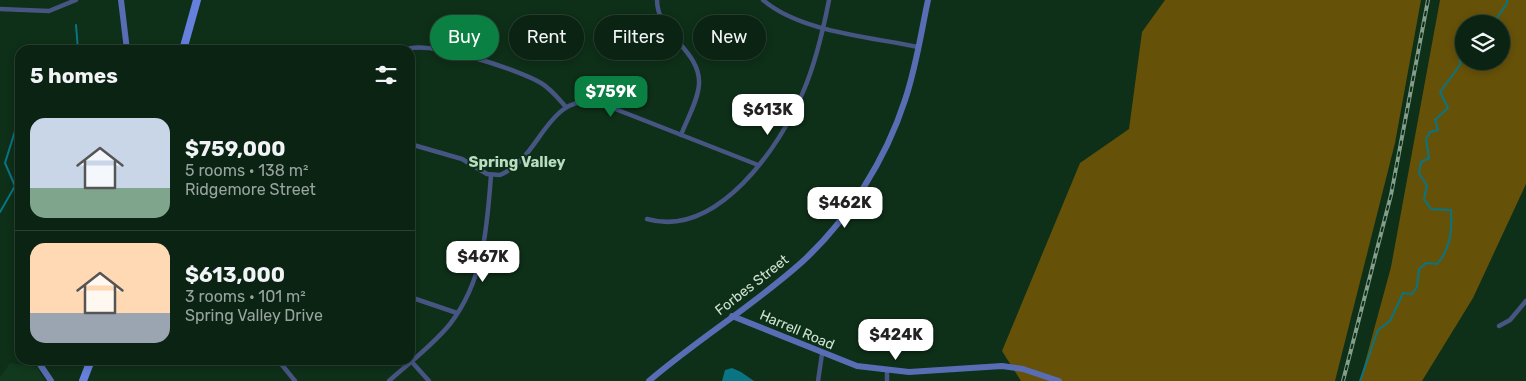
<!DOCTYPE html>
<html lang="en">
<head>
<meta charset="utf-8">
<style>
	:root { --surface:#0a2312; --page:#132b1b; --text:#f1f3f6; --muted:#99a49f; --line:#2a4032; --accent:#0b8043 }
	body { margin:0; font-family:Rubik,sans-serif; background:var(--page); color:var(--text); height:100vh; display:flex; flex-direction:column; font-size:19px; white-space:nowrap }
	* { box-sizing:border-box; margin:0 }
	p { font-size:16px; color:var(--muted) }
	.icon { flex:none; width:28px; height:28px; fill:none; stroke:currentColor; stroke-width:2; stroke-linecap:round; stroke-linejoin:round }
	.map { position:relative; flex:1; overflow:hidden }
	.details { position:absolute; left:15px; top:45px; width:400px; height:320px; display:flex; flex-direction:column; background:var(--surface); border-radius:15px; box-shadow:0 2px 8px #0003,0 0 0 1px var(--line) }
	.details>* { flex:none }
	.top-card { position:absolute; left:430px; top:15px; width:475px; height:45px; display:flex; gap:10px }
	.buttons { position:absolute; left:1455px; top:15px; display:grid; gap:10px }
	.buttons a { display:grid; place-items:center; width:55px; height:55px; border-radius:50%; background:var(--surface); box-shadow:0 2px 8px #0003,0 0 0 1px var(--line); font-size:25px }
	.price { position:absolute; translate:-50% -42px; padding:0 11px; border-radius:10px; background:#fff; color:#222; font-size:16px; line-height:32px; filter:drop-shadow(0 1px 2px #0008) }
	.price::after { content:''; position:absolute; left:50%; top:30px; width:15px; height:11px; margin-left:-8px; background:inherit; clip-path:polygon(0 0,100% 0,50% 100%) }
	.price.on { background:var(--accent); color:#fff }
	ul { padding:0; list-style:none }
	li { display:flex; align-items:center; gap:15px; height:125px; padding:0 15px }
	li+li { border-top:1px solid var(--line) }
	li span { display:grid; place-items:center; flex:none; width:140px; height:100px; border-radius:15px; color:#555 }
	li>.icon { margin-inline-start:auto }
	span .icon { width:60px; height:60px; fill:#fffc; stroke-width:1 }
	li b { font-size:21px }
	h2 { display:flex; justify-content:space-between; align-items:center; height:60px; padding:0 15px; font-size:21px }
	.tag { padding:0 18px; border-radius:22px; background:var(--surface); box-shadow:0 2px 8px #0003,0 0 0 1px var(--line); font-size:18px; line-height:45px }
	.tag.on { background:var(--accent); color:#fff }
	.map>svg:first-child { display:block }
	.built { fill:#11391d }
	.forest { fill:#665109; fill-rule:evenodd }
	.water { fill:#097483 }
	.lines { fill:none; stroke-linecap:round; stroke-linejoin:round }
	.stream { stroke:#097483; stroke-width:2 }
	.street { stroke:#475582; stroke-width:4.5 }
	.secondary { stroke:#596db5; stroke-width:6 }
	.primary { stroke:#6680dd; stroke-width:8 }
	.rail-casing { stroke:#859e8b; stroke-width:4 }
	.rail { stroke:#0e2f18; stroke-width:2; stroke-dasharray:5.5; stroke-linecap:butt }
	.labels { text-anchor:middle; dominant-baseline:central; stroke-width:4; stroke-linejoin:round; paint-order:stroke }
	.street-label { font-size:14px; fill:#d0e3d3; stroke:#0e2f18 }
	.neighbourhood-label { font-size:15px; font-weight:bold; fill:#b8debf; stroke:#0e2f18 }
</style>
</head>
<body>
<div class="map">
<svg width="1526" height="381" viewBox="0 0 1526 381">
	<rect width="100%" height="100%" fill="#0e2f18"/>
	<path class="built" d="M 10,363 L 37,367 L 45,381 L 0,381 L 0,377 Z"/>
	<g class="forest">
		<path d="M 1165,0 L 1421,0 L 1395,143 L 1335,381 L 1021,381 L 1002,351 L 1080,163 L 1129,129 L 1142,32 Z"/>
		<path d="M 1440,0 L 1526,0 L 1526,184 L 1473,298 L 1422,381 L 1360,381 L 1391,267 ZM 1464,24 L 1501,24 L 1501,61 L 1464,61 Z"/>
	</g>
	<path class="water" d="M 732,368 L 741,372 L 754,381 L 722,381 L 725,370 Z"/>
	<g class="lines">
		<g class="stream">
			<path d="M 1493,24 L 1507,3 L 1507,0"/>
			<path d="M 76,25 L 78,50"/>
			<path d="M 0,212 L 15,186 L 5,163 L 20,115"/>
			<path d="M 1360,381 L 1378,330 L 1390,321 L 1403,293 L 1412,294 L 1417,287 L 1419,269 L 1426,263 L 1437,264 C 1451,248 1452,230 1451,210 L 1431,209 L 1424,199 L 1427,185 L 1419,174 L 1421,162 L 1429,158 L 1426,139 L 1430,132 L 1438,130 L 1435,120 L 1448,108 L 1440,92 L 1460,65 L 1460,53 L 1464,50"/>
		</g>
		<g class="street">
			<path d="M 657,0 C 657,35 701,50 699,84 C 698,101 687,119 681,135"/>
			<path d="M 763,0 C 800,32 871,37 918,47"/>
			<path d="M 0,9 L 49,11 L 76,0"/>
			<path d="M 405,50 C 426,39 520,70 541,83 C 551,89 558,98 566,107"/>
			<path d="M 410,144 L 462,159 L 487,174 L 500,175 C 542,158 546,91 600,103 L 758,165"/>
			<path d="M 647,219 C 717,239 780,147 803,92 C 816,62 823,31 829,0"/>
			<path d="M 410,297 L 457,313"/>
			<path d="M 1499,326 L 1510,320 L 1526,301"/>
			<path d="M 278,360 L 295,381"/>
			<path d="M 411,361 L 429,381"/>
			<path d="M 389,381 C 409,363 433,345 450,324 C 484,280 487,228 491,175"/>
			<path d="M 818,381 L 822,354"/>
			<path d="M 887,381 L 887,371"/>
		</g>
		<g class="secondary">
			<path d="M 121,0 L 127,50"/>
			<path d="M 732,316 L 857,366 L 909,372 L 1002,366 L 1023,369 L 1059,381"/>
			<path d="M 37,360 L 51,381"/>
			<path d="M 649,381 C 698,339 754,305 802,262 C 848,220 886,159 905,100 C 916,68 921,33 928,0"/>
		</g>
		<g class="primary">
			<path d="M 183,50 L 197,0"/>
			<path d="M 83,381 L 91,360"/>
		</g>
		<g class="rail-casing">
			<path id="rail" d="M 1343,381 L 1391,195 L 1428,0"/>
		</g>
		<use href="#rail" class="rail"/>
	</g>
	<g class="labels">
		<g class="street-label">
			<text transform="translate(752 285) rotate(-38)">Forbes Street</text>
			<text transform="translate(797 330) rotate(23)">Harrell Road</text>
		</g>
		<g class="neighbourhood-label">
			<text x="517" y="162">Spring Valley</text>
		</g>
	</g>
</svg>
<div class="buttons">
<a><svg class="icon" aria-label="layers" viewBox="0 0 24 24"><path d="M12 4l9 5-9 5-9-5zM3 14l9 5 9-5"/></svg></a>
</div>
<b class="price on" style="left:611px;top:118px">$759K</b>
<b class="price" style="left:768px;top:136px">$613K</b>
<b class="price" style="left:845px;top:229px">$462K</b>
<b class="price" style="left:483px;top:283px">$467K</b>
<b class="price" style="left:896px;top:361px">$424K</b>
<div class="top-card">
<a class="tag on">Buy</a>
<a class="tag">Rent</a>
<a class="tag">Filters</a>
<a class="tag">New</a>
</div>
<section class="details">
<h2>5 homes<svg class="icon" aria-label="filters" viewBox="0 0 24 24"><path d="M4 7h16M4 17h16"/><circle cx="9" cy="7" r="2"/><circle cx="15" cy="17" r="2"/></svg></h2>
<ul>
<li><span style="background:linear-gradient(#c9d6e8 70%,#7fa58c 0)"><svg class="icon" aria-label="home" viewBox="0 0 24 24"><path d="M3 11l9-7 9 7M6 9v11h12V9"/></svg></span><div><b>$759,000</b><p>5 rooms · 138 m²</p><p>Ridgemore Street</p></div></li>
<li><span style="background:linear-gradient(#ffd9b3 70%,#9aa5b1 0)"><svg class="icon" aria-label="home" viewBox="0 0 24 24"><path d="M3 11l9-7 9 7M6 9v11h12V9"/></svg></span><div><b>$613,000</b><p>3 rooms · 101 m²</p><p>Spring Valley Drive</p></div></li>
</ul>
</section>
</div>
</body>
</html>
